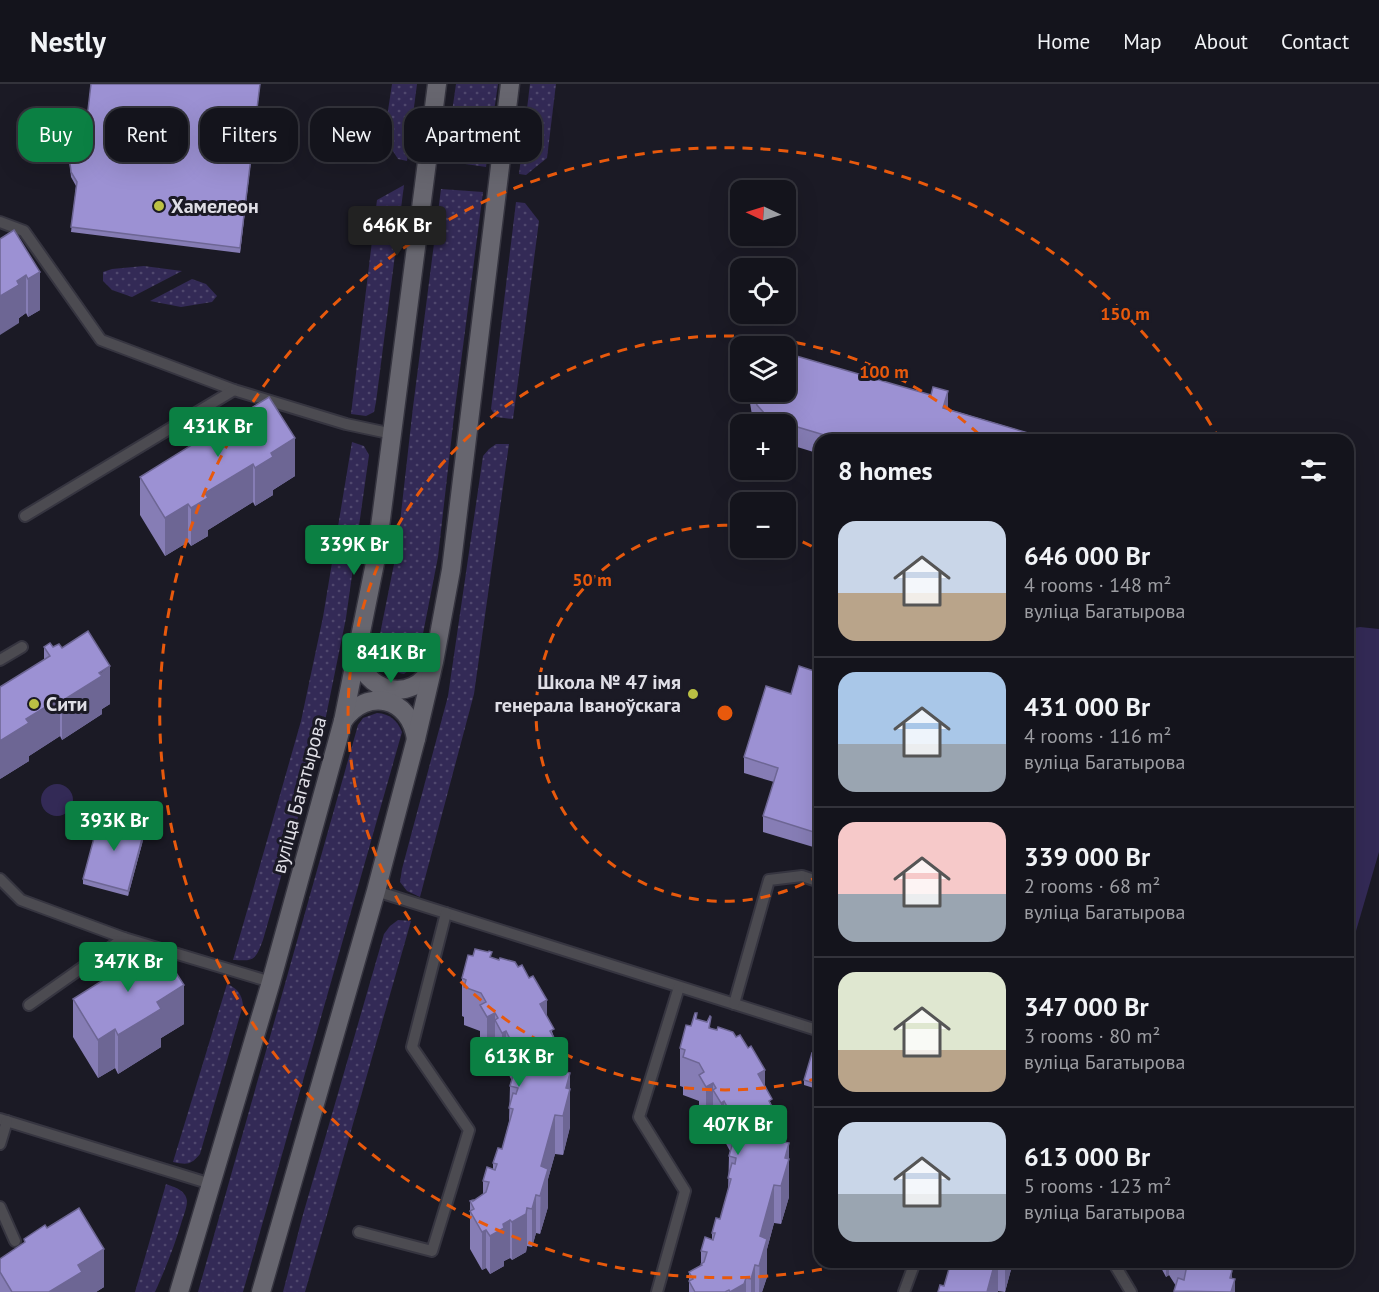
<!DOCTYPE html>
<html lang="en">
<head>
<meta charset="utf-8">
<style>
	:root { --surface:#14141c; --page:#212129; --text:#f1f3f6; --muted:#9d9ea3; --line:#33333b; --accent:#0b8043 }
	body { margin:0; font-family:"PT Sans",sans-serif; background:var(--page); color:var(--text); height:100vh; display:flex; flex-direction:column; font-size:22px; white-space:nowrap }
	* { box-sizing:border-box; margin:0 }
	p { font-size:20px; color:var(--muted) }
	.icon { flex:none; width:33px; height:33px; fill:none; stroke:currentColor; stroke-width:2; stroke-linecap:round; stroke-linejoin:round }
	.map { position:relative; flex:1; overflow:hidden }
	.details { position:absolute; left:814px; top:350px; width:540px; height:834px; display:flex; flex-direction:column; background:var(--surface); border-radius:18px; box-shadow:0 6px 24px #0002,0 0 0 2px var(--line) }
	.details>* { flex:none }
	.guide { position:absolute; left:18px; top:24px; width:570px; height:54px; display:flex; gap:12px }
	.needle { width:39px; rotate:274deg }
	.buttons { position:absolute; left:730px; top:96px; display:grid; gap:12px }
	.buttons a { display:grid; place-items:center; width:66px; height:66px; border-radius:12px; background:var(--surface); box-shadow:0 6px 24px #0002,0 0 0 2px var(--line); font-size:30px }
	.price { position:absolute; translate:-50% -51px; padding:0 14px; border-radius:6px; background:var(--accent); color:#fff; font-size:20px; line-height:39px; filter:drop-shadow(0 2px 3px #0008) }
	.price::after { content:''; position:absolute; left:50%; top:36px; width:18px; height:14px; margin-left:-9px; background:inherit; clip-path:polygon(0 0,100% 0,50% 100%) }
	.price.on { background:#222; color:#fff }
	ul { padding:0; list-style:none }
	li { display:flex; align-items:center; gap:18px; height:150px; padding:0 24px }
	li+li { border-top:2px solid var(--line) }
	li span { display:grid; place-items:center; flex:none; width:168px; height:120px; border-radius:18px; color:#555 }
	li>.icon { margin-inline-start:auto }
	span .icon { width:72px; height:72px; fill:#fffc; stroke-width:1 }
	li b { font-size:26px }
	h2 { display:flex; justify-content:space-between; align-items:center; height:72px; padding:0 24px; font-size:26px }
	.tag { padding:0 21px; border-radius:18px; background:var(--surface); box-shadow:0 6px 24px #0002,0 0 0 2px var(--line); font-size:21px; line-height:54px }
	.tag.on { background:var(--accent); color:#fff }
	header { display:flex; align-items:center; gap:36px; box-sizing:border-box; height:84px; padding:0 30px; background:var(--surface); border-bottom:2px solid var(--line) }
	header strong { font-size:28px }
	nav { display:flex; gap:33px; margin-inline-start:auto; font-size:21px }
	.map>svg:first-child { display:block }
	.grass { fill:url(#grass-dots) }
	.pitch { fill:#332a56 }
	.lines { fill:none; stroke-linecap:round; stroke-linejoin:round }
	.lane-casing { stroke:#363540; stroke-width:14 }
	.secondary-casing { stroke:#363540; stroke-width:21 }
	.lane { stroke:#4c4b51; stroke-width:10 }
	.secondary { stroke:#67666f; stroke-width:18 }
	.wall { fill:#867db5 }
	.shaded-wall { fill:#6d6694 }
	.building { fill:#9c91d3; stroke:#6d6694; stroke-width:1.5 }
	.ring { fill:none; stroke:#e8590c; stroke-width:3; stroke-dasharray:10 8 }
	.poi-dot { fill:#bbc044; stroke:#1b1a25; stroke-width:2 }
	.labels { text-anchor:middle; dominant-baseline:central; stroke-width:6; stroke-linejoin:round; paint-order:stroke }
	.poi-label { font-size:20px; font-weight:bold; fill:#dfdee6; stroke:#1b1a25; text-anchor:start }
	.street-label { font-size:20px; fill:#dfdee6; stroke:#1b1a25 }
	.centre { fill:#e8590c; stroke:#1b1a25; stroke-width:3 }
	.ring-label { font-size:18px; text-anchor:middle; font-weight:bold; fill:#e8590c; stroke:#1b1a25; stroke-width:6; stroke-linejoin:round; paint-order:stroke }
</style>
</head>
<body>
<header>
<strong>Nestly</strong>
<nav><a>Home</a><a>Map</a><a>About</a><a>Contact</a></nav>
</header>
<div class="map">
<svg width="1379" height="1208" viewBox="0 0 1379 1208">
	<defs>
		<pattern id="grass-dots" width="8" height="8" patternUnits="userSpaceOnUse" patternTransform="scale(1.5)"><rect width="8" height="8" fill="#332a56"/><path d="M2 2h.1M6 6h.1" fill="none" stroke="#50486e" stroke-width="1.8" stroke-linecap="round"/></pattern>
	</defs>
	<rect width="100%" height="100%" fill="#1b1a25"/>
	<g class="grass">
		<path d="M 392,0 L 417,0 L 407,77 L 398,75 L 384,53 Z"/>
		<path d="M 456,0 L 498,0 L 486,83 L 445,77 Z"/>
		<path d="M 530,0 L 556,0 L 547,74 L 526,91 L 519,90 Z"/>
		<path d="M 404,101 L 376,318 L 374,328 L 366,332 L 351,330 L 377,116 Z"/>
		<path d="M 441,105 L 483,108 L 454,332 L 438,473 L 419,570 L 413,583 L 404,590 C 389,587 384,584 376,570 L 397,465 L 413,323 Z"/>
		<path d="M 516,118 L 525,119 L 539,137 L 513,335 L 496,333 L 491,325 Z"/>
		<path d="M 144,182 L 182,187 L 132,213 L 112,206 L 103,197 L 103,188 L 112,185 Z"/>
		<path d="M 192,195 L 206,200 L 217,212 L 212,218 L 181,223 L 150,217 Z"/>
		<path d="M 352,358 L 364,362 L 369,371 L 346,534 L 324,642 L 263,856 C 255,877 254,877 233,876 L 301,637 L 323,533 Z"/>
		<path d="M 496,360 L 509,360 L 474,610 L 420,813 L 407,807 L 400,798 L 402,785 L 448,612 L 483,372 L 489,365 Z"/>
		<path d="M 377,629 C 390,630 397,636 402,648 L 243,1208 L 198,1208 L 358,641 L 363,634 Z"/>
		<path d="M 398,836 L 411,837 L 305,1208 L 283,1208 L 302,1134 L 384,850 L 390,842 Z"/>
		<path d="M 227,900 C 238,905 241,909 243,921 L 200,1070 C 191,1081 187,1081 173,1078 Z"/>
		<path d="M 166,1100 C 174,1103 186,1106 187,1117 C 187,1124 183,1133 181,1140 C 174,1163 165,1186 155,1208 L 135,1208 Z"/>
	</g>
	<g class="pitch">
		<path d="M 1360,543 L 1379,545 L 1379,768 L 1349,871 L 1348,545 Z"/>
		<circle cx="57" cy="716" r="16"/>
	</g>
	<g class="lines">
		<g class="lane-casing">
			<g id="lane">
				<path d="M 0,138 L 24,147 L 101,256 L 234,306 L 346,340 L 393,350"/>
				<path d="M 25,432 L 234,306"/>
				<path d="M 0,576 L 22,563"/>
				<path d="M 0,795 L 21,816 L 124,854 L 271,898"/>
				<path d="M 376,807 L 820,947"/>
				<path d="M 734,920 L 769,796 L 802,792 L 820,798"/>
				<path d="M 29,921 L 124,854"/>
				<path d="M 0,1035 L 211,1100"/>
				<path d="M 0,1060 L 7,1037"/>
				<path d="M 0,1123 L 15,1157"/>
				<path d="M 359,1148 L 432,1167 L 469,1046 L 412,963 L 446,829"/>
				<path d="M 1113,1178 L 1131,1208"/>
				<path d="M 657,1208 L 685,1107 L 639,1033 L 679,903"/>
				<path d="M 904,1208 L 915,1178"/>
			</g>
		</g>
		<g class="secondary-casing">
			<g id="secondary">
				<path d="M 358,568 C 361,608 413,621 432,583"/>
				<path d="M 343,637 C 367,603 410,613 416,655"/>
				<path d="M 179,1208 L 271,898 L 343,637 L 376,474 L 437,0"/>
				<path d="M 261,1208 L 376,807 L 416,655 L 434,578 L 451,486 L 510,0"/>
			</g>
		</g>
		<use href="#lane" class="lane"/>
		<use href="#secondary" class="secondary"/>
	</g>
	<g class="wall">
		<path d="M 91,0 L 260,0 L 240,169 L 71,148 L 76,102 L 71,93 L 69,75 L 70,55 L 88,26 Z"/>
		<path d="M 14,146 L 40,226 L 28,233 L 26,229 L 19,234 L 19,239 Z"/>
		<path d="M 750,308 L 786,308 L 948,325 L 1052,356 L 820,356 L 820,370 L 794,362 L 792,369 L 786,368 L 786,340 L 757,340 L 752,331 L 750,319 Z"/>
		<path d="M 269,313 L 295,392 L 273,406 L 273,411 L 255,422 L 253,418 L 208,446 L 208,452 L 191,462 L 188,458 L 165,472 L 140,431 L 140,393 Z"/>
		<path d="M 44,563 L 62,564 L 110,620 L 102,625 L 102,630 L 62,656 L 60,652 L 29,672 L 29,677 L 0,695 L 44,575 Z"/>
		<path d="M 820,589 L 820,765 L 763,748 L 763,732 L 774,698 L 744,689 L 744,673 L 791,610 Z"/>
		<path d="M 146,745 L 128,812 L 83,800 L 83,795 Z"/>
		<path d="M 488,868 L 492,874 L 547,933 L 554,953 L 563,973 L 567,989 L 570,989 L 570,1043 L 563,1071 L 555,1070 L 548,1095 L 548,1123 L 540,1150 L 536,1149 L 532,1163 L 527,1162 L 526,1168 L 512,1176 L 510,1174 L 504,1177 L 504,1182 L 490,1190 L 486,1184 L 482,1186 L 470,1165 L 470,1117 L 473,1117 L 483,1110 L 483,1097 L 493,1085 L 493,1079 L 502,1065 L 509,1038 L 510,1002 L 512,997 L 506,985 L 502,987 L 495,974 L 495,967 L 487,971 L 480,959 L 480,947 L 464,941 L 464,933 L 462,932 L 462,894 L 473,872 Z"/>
		<path d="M 102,887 L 184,940 L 161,954 L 161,963 L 118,990 L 115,984 L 98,994 L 73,953 L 73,915 L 102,897 Z"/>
		<path d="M 697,935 L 711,944 L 765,1003 L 772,1023 L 781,1044 L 786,1059 L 789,1059 L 789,1113 L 781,1140 L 774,1139 L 767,1165 L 767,1193 L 762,1208 L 689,1208 L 689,1188 L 701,1181 L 701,1167 L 712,1155 L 712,1149 L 720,1135 L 728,1108 L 729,1072 L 730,1067 L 724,1056 L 721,1057 L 713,1044 L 713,1037 L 706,1041 L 699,1029 L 699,1017 L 683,1011 L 683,1003 L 680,1002 L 680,964 L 691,942 Z"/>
		<path d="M 820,972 L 820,1006 L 804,1001 L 804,996 Z"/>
		<path d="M 47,1144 L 104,1203 L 96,1208 L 0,1208 L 0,1188 L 24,1160 L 24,1155 Z"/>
		<path d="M 951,1178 L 1013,1178 L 1005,1208 L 998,1207 L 998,1208 L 938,1208 L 944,1202 Z"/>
		<path d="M 1159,1178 L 1227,1178 L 1235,1208 L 1174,1208 L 1176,1202 L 1169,1191 L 1166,1193 L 1159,1180 Z"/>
	</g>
	<g class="shaded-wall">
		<path d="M 260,0 L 240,169 L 240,164 Z"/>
		<path d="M 40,188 L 40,226 L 28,233 L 28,195 Z"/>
		<path d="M 26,191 L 26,229 L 19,234 L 19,239 L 0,251 L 0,212 L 17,197 Z"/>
		<path d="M 948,307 L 948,327 L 943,324 Z"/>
		<path d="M 794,342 L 794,362 L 792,369 L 792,349 Z"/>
		<path d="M 295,354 L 295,392 L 273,406 L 273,411 L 255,422 L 255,384 L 271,369 Z"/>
		<path d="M 253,380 L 253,418 L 208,446 L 208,452 L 191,462 L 191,424 L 205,409 Z"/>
		<path d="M 188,420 L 188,458 L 165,472 L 165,434 Z"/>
		<path d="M 110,582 L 110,620 L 102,625 L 102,630 L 62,656 L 62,617 Z"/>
		<path d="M 60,614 L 60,652 L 29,672 L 29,677 L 0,695 L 0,657 L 26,635 Z"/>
		<path d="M 146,740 L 146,745 L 128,812 L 128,807 Z"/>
		<path d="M 184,901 L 184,940 L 161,954 L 161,963 L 118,990 L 118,951 L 157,918 Z"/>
		<path d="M 547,916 L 547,954 L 540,920 Z"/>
		<path d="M 495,929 L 495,967 L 487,971 L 487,933 Z"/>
		<path d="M 115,945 L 115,984 L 98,994 L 98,956 Z"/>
		<path d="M 506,947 L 506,985 L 502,987 L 502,949 Z"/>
		<path d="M 567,982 L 567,1000 L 570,989 L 570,1043 L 563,1071 L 563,1032 L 566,988 Z"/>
		<path d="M 765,986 L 765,1024 L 758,990 Z"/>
		<path d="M 713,999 L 713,1037 L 706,1041 L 706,1003 Z"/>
		<path d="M 724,1017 L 724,1056 L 721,1057 L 721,1019 Z"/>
		<path d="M 555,1031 L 555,1070 L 548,1095 L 548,1123 L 540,1150 L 541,1082 Z"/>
		<path d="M 786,1052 L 786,1070 L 789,1059 L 789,1113 L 781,1140 L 781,1102 L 784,1058 Z"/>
		<path d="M 774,1101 L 774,1139 L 767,1165 L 767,1193 L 762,1208 L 759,1208 L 760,1152 Z"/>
		<path d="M 536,1111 L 536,1149 L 532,1163 L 532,1125 Z"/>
		<path d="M 527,1124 L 527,1162 L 526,1168 L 512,1176 L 512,1138 Z"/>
		<path d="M 510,1136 L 510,1174 L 504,1177 L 504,1182 L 490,1190 L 490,1152 L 503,1140 Z"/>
		<path d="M 486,1146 L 486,1184 L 482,1186 L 482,1148 Z"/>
		<path d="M 104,1165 L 104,1203 L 96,1208 L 49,1208 L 78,1181 Z"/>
		<path d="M 995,1178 L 998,1178 L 998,1208 L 987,1208 Z"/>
		<path d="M 1005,1178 L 1013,1178 L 1005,1208 Z"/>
		<path d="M 1166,1178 L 1169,1178 L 1169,1191 L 1166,1193 Z"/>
		<path d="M 755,1181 L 755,1208 L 751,1208 L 751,1195 Z"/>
		<path d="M 1232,1187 L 1232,1206 L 1235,1195 L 1235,1208 L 1230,1208 L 1230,1194 Z"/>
		<path d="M 746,1194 L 746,1208 L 730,1208 Z"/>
	</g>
	<g class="building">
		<path d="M 91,0 L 260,0 L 240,164 L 71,143 L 77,98 L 71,88 L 69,70 L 70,55 L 78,38 L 88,26 Z"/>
		<path d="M 14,146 L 40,188 L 28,195 L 26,191 L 17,197 L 19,201 L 0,212 L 0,155 Z"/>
		<path d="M 786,269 L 931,311 L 933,303 L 948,307 L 943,324 L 1052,356 L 841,356 L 794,342 L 792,349 L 786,347 L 786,340 L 774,340 L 775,336 L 765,330 L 757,321 L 752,308 L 786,308 Z"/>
		<path d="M 269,313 L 295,354 L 271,369 L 273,373 L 255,384 L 253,380 L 205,409 L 208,414 L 191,424 L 188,420 L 165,434 L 140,393 Z"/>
		<path d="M 88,547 L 110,582 L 99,589 L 102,592 L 62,617 L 60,614 L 26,635 L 29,639 L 0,657 L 0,603 L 50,572 L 44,563 L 50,559 L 53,563 L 59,560 L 62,564 Z"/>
		<path d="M 799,582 L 820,589 L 820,750 L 763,732 L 778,684 L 744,673 L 766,602 L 791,610 Z"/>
		<path d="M 101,728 L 146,740 L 128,807 L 83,795 Z"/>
		<path d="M 158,861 L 184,901 L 157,918 L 161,925 L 118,951 L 115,945 L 98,956 L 73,915 L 105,895 L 103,892 L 105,891 L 102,887 L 121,876 L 126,881 Z"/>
		<path d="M 475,865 L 488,868 L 489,867 L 492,868 L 490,873 L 499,876 L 500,874 L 515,878 L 518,883 L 522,881 L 529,894 L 533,892 L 547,916 L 540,920 L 554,945 L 550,947 L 563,969 L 561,970 L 567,982 L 566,988 L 570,989 L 566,1004 L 570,1005 L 563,1032 L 555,1031 L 541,1082 L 548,1085 L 540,1112 L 536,1111 L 532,1125 L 527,1124 L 526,1130 L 512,1138 L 510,1136 L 503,1140 L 504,1144 L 490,1152 L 486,1146 L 482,1148 L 470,1127 L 474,1125 L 470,1117 L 473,1116 L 473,1117 L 486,1108 L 489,1098 L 483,1097 L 487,1083 L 495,1086 L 497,1080 L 493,1079 L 498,1064 L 502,1065 L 513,1025 L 509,1024 L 513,1009 L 516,1010 L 518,1004 L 510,1002 L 514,988 L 519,990 L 523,980 L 506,947 L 502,949 L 495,936 L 498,934 L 495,929 L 487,933 L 480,921 L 486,918 L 481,909 L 464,903 L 466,896 L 462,894 L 468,871 L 473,872 Z"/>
		<path d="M 695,929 L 697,929 L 696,935 L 707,938 L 710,932 L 711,933 L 709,944 L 717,946 L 718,943 L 733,948 L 736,953 L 740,951 L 748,964 L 751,962 L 765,986 L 758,990 L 772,1015 L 769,1017 L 781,1039 L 779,1040 L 786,1052 L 784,1058 L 789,1059 L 785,1074 L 789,1075 L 781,1102 L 774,1101 L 760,1152 L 767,1155 L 759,1182 L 755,1181 L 751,1195 L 746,1194 L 744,1200 L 730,1208 L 729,1206 L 725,1208 L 695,1208 L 689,1197 L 693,1195 L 689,1188 L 702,1181 L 701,1180 L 704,1178 L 707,1168 L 701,1167 L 705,1153 L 713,1156 L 715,1149 L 712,1149 L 716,1134 L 720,1135 L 731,1095 L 728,1094 L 730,1086 L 732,1079 L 735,1080 L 736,1074 L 729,1072 L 733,1058 L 738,1060 L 741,1050 L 740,1046 L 724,1017 L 721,1019 L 713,1006 L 716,1004 L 713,999 L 706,1003 L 699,991 L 704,988 L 699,979 L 683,973 L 685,966 L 680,964 L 686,941 L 691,942 Z"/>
		<path d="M 812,969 L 820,972 L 820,1001 L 804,996 Z"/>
		<path d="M 79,1124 L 104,1165 L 78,1181 L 82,1188 L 49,1208 L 12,1208 L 0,1188 L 0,1175 L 25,1158 L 24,1155 L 45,1141 L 47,1144 Z"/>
		<path d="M 951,1178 L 995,1178 L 987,1208 L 938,1208 L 940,1201 L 944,1202 Z"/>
		<path d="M 1183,1178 L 1226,1178 L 1232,1187 L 1230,1194 L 1235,1195 L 1231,1208 L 1174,1207 L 1178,1194 L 1184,1196 L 1186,1186 Z"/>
	</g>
	<g class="ring">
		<path d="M820 791A188 188 0 1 1 740 442M786 451A188 188 0 0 1 820 467"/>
		<path d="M819 994A377 377 0 1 1 982 353"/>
		<path d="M857 1178A565 565 0 1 1 1219 355"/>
	</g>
	<g class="poi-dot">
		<circle cx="159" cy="122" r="6"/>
		<circle cx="693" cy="610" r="6"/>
		<circle cx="34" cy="620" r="6"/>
	</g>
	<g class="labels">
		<g class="poi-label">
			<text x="171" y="122">Хамелеон</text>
			<text x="681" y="598" text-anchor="end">Школа № 47 імя<tspan x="681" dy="23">генерала Іваноўскага</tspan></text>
			<text x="46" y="620">Сити</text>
		</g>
		<g class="street-label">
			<text transform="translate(299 711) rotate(-75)">вуліца Багатырова</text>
		</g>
	</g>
	<circle cx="725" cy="629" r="9" class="centre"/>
	<g class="ring-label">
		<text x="1125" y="236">150 m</text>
		<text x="884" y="294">100 m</text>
		<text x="592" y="502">50 m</text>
	</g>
</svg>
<div class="buttons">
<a><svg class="needle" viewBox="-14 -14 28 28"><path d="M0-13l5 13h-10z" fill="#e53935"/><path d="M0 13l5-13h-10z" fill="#9d9ea3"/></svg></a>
<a><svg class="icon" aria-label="locate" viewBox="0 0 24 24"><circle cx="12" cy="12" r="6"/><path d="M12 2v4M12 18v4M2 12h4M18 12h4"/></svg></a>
<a><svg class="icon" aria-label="layers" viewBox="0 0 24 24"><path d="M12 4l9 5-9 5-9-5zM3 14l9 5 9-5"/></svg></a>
<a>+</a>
<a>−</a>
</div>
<b class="price on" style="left:397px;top:173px">646K Br</b>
<b class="price" style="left:218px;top:374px">431K Br</b>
<b class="price" style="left:354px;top:492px">339K Br</b>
<b class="price" style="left:391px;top:600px">841K Br</b>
<b class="price" style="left:114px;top:768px">393K Br</b>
<b class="price" style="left:128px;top:909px">347K Br</b>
<b class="price" style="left:519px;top:1004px">613K Br</b>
<b class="price" style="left:738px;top:1072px">407K Br</b>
<div class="guide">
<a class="tag on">Buy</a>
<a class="tag">Rent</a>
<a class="tag">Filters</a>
<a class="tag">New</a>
<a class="tag">Apartment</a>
</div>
<section class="details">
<h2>8 homes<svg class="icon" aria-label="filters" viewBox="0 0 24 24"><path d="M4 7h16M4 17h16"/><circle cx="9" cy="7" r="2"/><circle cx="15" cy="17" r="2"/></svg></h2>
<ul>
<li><span style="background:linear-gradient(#c9d6e8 60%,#b9a48a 0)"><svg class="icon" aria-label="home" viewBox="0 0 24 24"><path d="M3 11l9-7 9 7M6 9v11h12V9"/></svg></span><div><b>646 000 Br</b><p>4 rooms · 148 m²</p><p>вуліца Багатырова</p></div></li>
<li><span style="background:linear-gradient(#a9c7e8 60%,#9aa5b1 0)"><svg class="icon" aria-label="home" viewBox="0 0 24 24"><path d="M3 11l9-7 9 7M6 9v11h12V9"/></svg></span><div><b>431 000 Br</b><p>4 rooms · 116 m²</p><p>вуліца Багатырова</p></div></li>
<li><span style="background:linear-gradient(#f6c9c9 60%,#9aa5b1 0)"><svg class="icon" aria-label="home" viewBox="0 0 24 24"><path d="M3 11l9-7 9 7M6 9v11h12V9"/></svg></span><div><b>339 000 Br</b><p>2 rooms · 68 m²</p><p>вуліца Багатырова</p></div></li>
<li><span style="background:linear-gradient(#dfe7d0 65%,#b9a48a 0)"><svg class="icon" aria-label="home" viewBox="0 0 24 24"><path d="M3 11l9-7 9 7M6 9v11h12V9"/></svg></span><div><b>347 000 Br</b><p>3 rooms · 80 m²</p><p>вуліца Багатырова</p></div></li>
<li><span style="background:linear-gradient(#c9d6e8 60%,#9aa5b1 0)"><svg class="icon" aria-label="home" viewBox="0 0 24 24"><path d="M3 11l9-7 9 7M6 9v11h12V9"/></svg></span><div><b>613 000 Br</b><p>5 rooms · 123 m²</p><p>вуліца Багатырова</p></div></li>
</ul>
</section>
</div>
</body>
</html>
